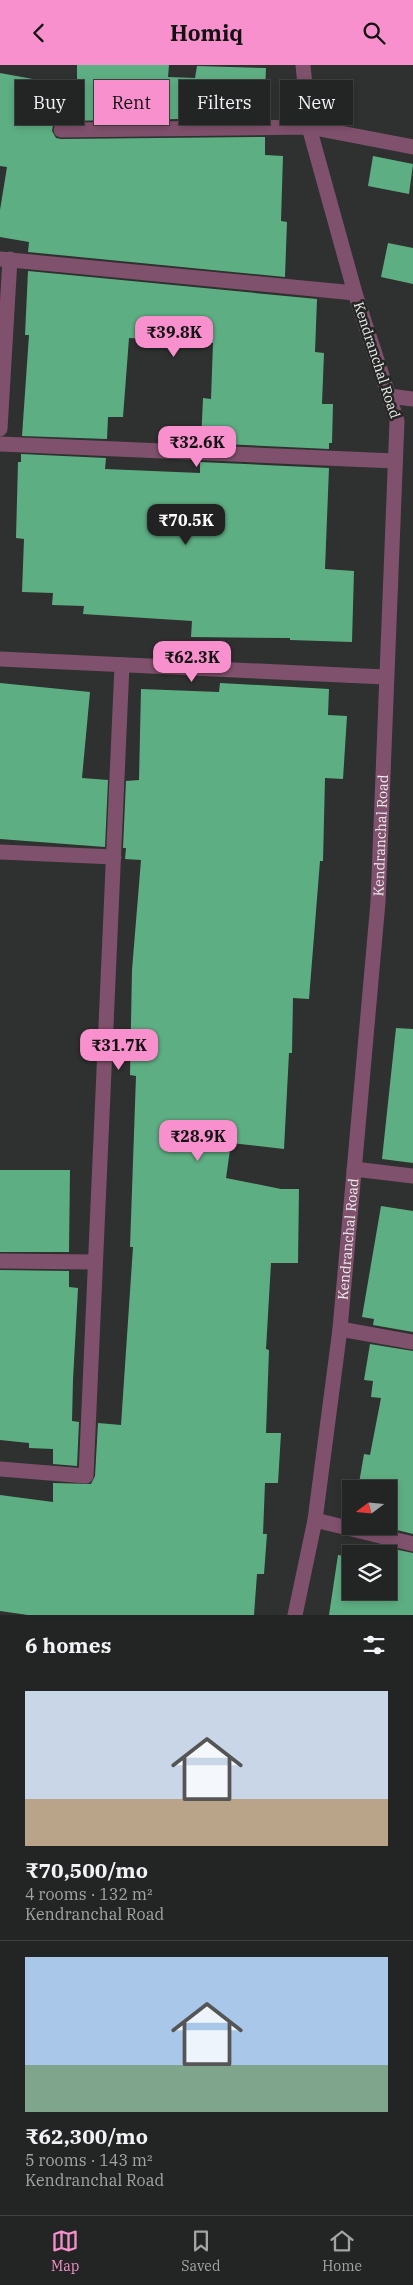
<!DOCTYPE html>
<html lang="en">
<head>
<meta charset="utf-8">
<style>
	:root { --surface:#222523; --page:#2a2d2b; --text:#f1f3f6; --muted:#a2a5a6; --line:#3f4241; --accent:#f790cd }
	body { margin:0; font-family:"IBM Plex Serif",serif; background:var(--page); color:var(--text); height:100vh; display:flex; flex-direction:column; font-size:19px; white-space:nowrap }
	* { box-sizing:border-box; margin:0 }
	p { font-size:16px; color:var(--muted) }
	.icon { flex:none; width:28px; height:28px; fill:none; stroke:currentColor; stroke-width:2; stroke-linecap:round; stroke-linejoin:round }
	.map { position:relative; height:1550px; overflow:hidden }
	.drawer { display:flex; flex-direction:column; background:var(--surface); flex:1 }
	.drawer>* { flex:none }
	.guide { position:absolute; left:15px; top:15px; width:384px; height:45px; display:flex; gap:10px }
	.needle { width:32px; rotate:254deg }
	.controls { position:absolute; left:342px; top:1415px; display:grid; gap:10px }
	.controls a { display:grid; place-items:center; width:55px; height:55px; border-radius:0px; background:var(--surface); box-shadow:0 2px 8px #0003,0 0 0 1px var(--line); font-size:25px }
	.price { position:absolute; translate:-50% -42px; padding:0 11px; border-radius:10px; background:var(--accent); color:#111; font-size:16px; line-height:32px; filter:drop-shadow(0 1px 2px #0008) }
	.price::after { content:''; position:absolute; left:50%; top:30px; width:15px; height:11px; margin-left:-8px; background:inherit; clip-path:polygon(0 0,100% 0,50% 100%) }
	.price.selected { background:#222; color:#fff }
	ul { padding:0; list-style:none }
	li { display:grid; align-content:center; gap:10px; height:265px; padding:0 25px }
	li+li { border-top:1px solid var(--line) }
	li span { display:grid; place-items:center; height:155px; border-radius:0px; color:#555 }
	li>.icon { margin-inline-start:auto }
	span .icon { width:90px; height:90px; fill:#fffc; stroke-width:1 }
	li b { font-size:21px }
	h2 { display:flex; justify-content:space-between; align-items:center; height:60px; padding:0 25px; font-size:21px }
	.tag { padding:0 18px; border-radius:0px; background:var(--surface); box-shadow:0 2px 8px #0003,0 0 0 1px var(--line); font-size:18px; line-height:45px }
	.tag.selected { background:var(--accent); color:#111 }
	header { display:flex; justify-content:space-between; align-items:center; height:65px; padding:0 25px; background:var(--accent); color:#111; font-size:22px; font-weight:700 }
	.dock { display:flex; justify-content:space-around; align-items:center; height:70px; border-top:1px solid var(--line); background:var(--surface); font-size:14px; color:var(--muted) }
	.dock a { display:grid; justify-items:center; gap:2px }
	.dock .selected { color:var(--accent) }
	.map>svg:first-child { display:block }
	.building { fill:#5eae83 }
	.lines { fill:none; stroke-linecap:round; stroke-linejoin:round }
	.minor { stroke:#80516c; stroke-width:15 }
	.tertiary { stroke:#80516c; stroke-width:15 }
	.labels { text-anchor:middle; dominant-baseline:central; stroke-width:5; stroke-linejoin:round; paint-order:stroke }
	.street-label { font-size:14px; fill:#ecedec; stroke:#252725 }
</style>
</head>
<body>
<header><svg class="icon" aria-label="back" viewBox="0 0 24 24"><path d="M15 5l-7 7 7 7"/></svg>Homiq<svg class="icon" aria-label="search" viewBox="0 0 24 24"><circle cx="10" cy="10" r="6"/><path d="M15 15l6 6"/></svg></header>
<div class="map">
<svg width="413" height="1550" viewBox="0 0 413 1550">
	<rect width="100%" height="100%" fill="#2e312f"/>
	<g class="building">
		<path d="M 77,0 L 169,0 L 168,12 L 195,13 L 197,1 L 266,3 L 265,28 L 246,25 L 240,53 L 61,56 L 53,60 L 52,66 L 56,73 L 61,74 L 265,72 L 265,90 L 283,91 L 281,156 L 287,157 L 285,212 L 28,187 L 29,177 L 0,172 L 0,145 L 7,102 L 0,101 L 0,8 L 77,22 Z"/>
		<path d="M 373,91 L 413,99 L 409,129 L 368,121 Z"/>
		<path d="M 388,178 L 413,183 L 413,219 L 381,212 Z"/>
		<path d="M 28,206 L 317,234 L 315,287 L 324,288 L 322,339 L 333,339 L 332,378 L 329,378 L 329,384 L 201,378 L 203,333 L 211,334 L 213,278 L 129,273 L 123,352 L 108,352 L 107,374 L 22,371 L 29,270 L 25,270 Z"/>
		<path d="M 21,389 L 106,393 L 105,404 L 200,408 L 200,397 L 329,403 L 325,504 L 354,506 L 352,577 L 290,575 L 290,573 L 191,572 L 192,556 L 83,549 L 84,541 L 52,540 L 53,528 L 22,527 L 24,474 L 16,473 L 18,397 L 21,397 Z"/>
		<path d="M 0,618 L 90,627 L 82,713 L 108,715 L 105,782 L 0,774 Z"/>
		<path d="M 220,618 L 329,624 L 328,650 L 347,651 L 343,714 L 325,713 L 323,796 L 320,796 L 309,934 L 293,933 L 292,988 L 289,988 L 284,1084 L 231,1078 L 226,1113 L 281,1124 L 299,1124 L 298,1198 L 271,1198 L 266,1284 L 269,1285 L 266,1368 L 281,1368 L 278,1418 L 265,1418 L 263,1469 L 267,1469 L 264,1509 L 257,1509 L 254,1550 L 28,1550 L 0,1546 L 0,1430 L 53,1437 L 53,1418 L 91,1419 L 95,1411 L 98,1358 L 121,1360 L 133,1182 L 130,1182 L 136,1011 L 130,1010 L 132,905 L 141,795 L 125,794 L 126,783 L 123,783 L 126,716 L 139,715 L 141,624 L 219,627 Z"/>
		<path d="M 396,963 L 413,964 L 413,1098 L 382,1094 Z"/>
		<path d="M 0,1105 L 70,1105 L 69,1187 L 0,1187 Z"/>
		<path d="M 381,1141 L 413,1146 L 413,1267 L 373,1260 L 374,1254 L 362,1252 Z"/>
		<path d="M 0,1205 L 69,1206 L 69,1222 L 78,1223 L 73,1315 L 72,1356 L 79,1357 L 77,1401 L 53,1399 L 53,1384 L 29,1383 L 29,1378 L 0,1375 Z"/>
		<path d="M 370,1279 L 413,1286 L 413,1469 L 389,1463 L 389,1424 L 358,1424 L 364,1389 L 370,1390 L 381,1333 L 371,1332 L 373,1316 L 364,1315 Z"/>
		<path d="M 389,1483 L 413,1488 L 413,1550 L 329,1550 L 338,1490 L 351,1492 L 351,1526 L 389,1526 Z"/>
	</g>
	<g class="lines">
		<g class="minor">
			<path d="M 61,65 L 309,62 L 413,82"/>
			<path d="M 0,194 L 355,228"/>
			<path d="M 389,331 L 413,334"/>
			<path d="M 0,364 L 10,194"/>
			<path d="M 0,379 L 395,396"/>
			<path d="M 0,594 L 385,612"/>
			<path d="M 0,787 L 114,792"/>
			<path d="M 354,1104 L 413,1111"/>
			<path d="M 0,1196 L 94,1197"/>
			<path d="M 340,1264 L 413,1277"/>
			<path d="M 0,1404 L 86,1411 L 122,600"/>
			<path d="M 315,1455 L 413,1479"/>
		</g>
		<path class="tertiary" id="s1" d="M 295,1550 L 315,1455 L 340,1264 L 378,837 L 397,356 L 355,228 L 309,62 L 303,0"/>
	</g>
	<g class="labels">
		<g class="street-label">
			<text transform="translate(377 295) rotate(72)">Kendranchal Road</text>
			<text stroke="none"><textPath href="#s1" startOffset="785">Kendranchal Road</textPath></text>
			<text stroke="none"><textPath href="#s1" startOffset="380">Kendranchal Road</textPath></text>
		</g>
	</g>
</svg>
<div class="controls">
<a><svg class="needle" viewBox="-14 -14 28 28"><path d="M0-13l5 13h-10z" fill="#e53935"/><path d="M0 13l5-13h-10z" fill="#a2a5a6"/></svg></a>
<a><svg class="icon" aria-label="layers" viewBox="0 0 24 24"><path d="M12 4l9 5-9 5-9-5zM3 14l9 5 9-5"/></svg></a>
</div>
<b class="price" style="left:174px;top:293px">₹39.8K</b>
<b class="price" style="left:197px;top:403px">₹32.6K</b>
<b class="price selected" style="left:186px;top:481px">₹70.5K</b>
<b class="price" style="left:192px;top:618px">₹62.3K</b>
<b class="price" style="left:119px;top:1006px">₹31.7K</b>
<b class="price" style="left:198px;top:1097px">₹28.9K</b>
<div class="guide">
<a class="tag">Buy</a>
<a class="tag selected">Rent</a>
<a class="tag">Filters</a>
<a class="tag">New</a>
</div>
</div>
<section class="drawer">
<h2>6 homes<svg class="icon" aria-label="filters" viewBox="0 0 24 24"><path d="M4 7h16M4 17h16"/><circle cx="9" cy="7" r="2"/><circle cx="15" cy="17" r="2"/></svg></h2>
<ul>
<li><span style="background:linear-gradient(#c9d6e8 70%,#b9a48a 0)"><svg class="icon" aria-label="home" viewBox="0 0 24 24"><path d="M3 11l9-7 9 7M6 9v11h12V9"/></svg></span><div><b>₹70,500/mo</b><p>4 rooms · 132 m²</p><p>Kendranchal Road</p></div></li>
<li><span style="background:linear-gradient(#a9c7e8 70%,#7fa58c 0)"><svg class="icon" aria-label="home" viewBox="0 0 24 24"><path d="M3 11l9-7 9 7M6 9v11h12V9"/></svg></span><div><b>₹62,300/mo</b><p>5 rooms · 143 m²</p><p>Kendranchal Road</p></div></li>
</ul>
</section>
<nav class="dock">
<a class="selected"><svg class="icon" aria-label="map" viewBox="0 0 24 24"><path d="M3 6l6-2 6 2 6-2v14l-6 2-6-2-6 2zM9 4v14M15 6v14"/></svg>Map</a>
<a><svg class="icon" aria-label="saved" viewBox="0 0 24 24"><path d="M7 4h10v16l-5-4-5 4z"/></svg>Saved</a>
<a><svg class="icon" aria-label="home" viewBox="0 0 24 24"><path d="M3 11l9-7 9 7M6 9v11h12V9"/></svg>Home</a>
</nav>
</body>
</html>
